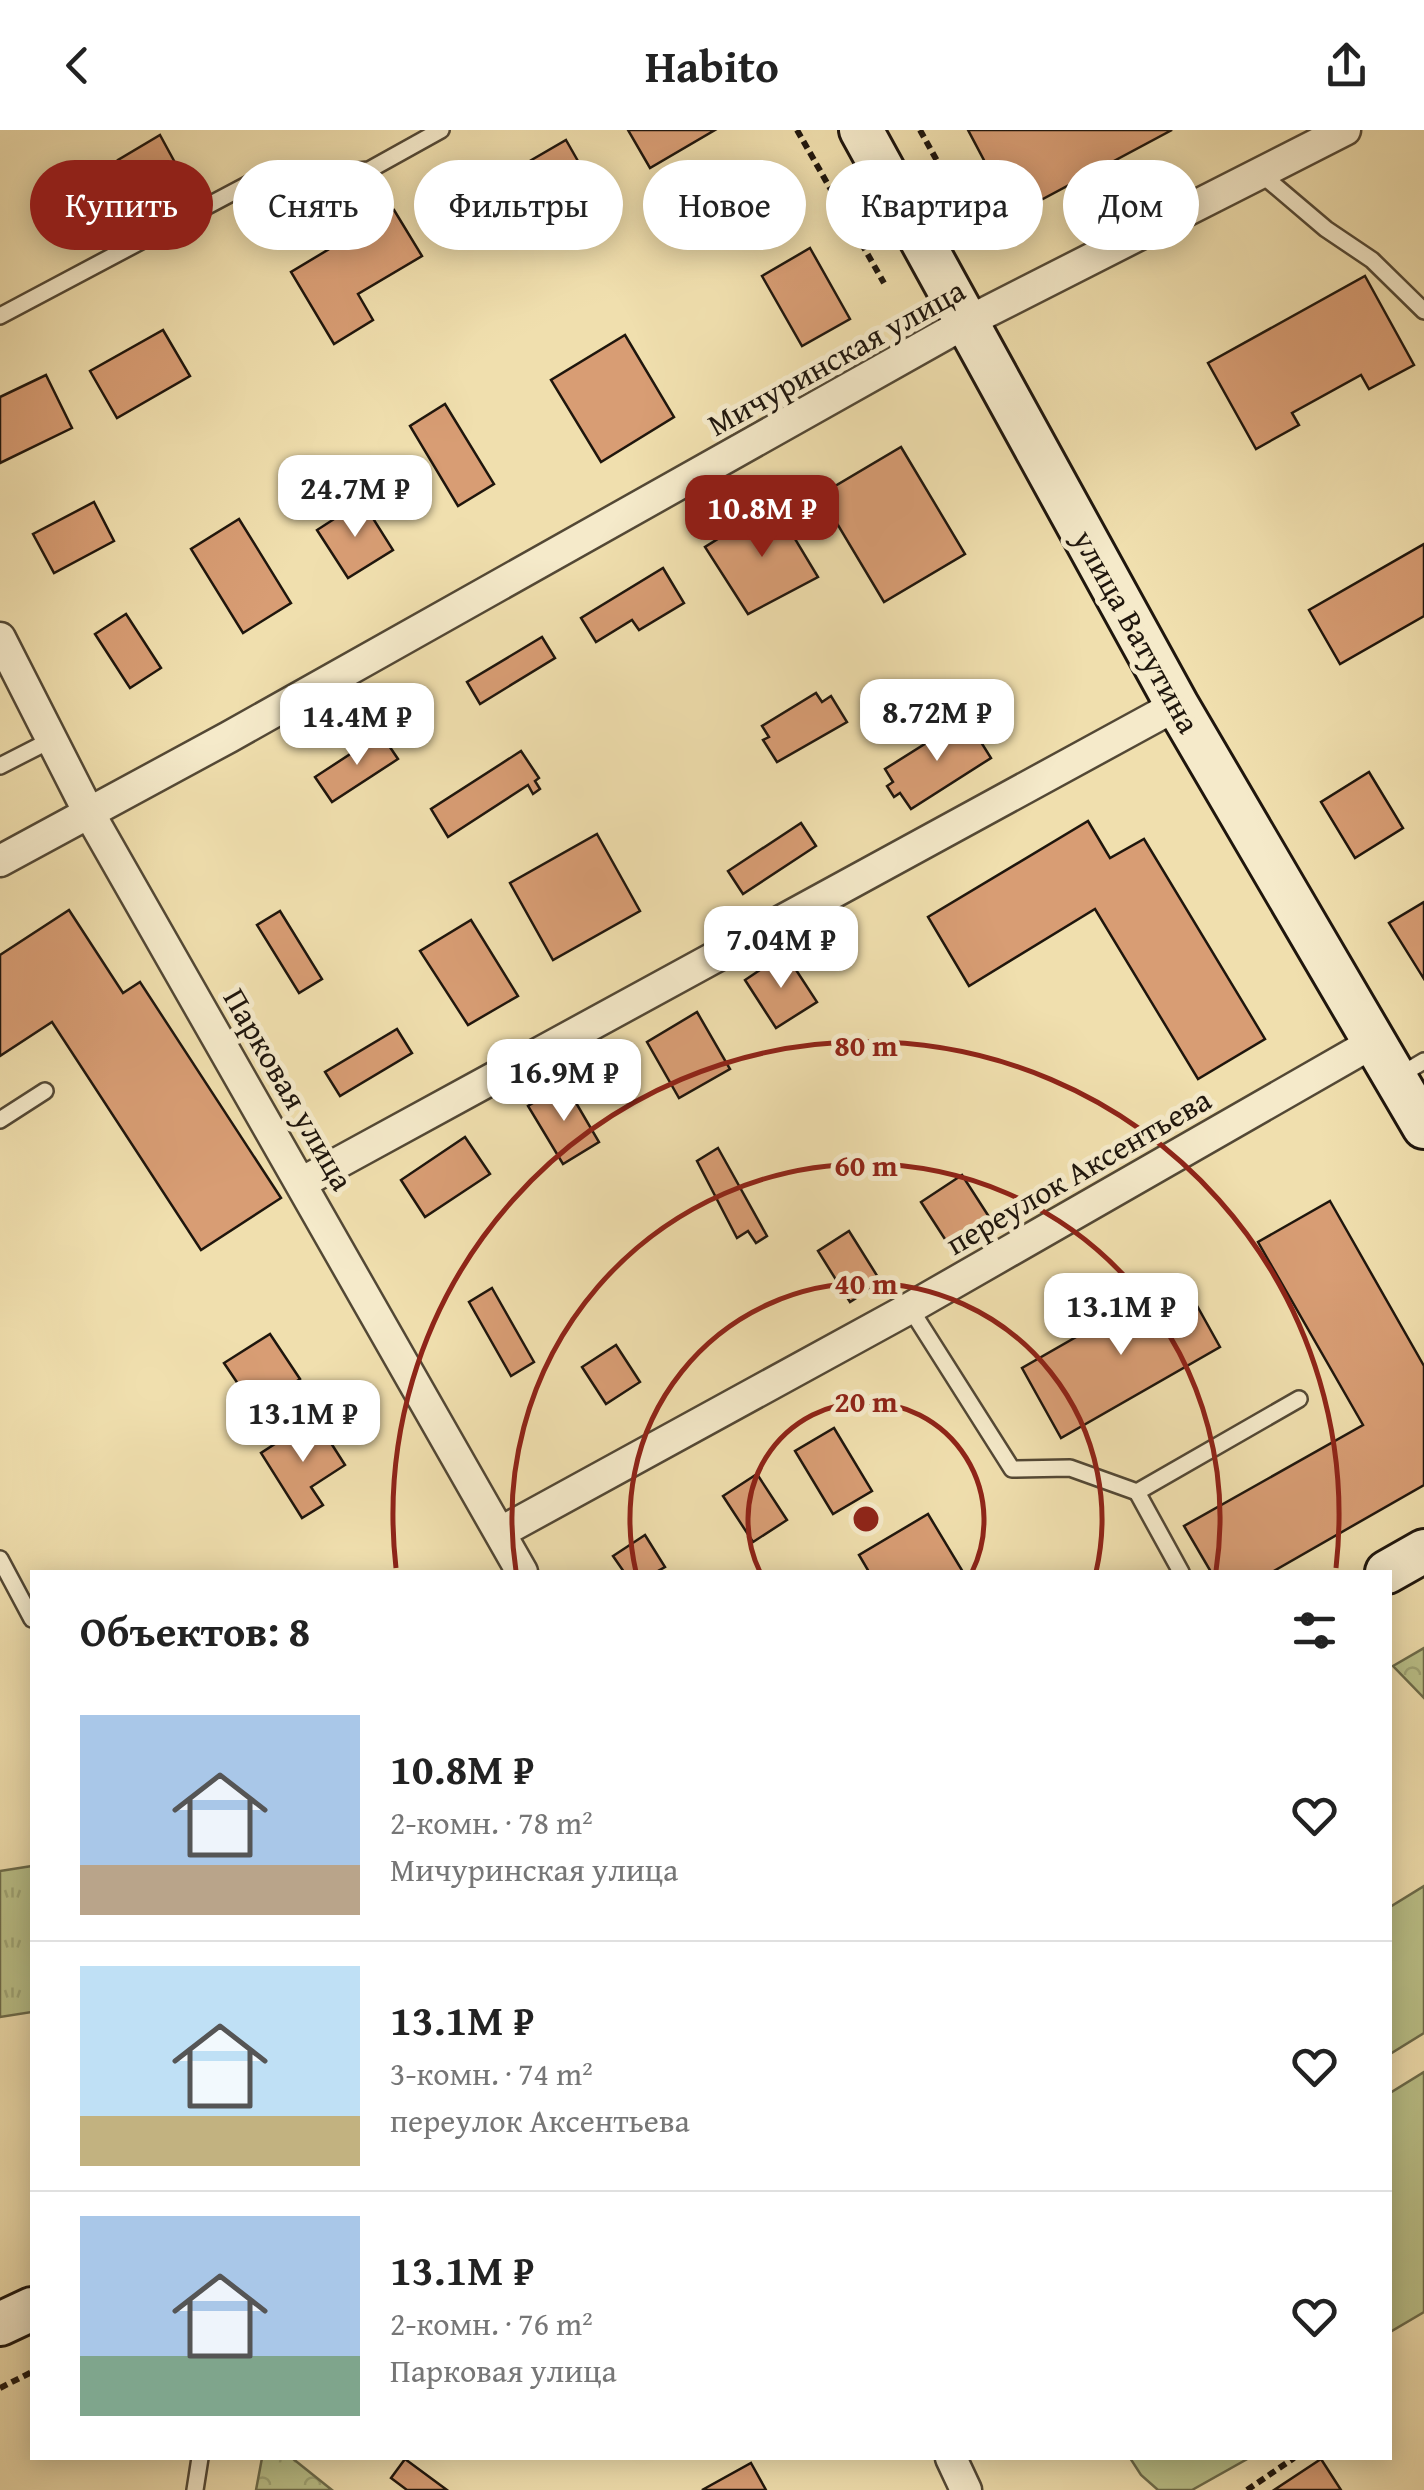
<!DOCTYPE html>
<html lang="ru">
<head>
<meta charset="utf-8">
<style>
	:root { --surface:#fff; --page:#f2f2f2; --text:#222; --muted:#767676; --line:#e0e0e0; --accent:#8f2418 }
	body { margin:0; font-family:"Gentium Book Plus",serif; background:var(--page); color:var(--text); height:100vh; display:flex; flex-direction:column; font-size:38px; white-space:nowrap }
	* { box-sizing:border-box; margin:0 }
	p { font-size:32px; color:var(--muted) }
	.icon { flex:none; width:55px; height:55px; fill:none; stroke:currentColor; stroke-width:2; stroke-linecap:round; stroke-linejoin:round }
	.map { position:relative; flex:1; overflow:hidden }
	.details { position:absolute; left:30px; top:1440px; width:1362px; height:890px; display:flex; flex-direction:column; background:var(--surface); border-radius:0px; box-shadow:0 5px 25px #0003 }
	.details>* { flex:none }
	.top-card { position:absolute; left:30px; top:30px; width:1365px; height:90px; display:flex; gap:20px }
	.price { position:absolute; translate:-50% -85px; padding:0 22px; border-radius:20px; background:#fff; color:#222; font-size:32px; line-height:65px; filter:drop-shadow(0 2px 5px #0008) }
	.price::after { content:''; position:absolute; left:50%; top:60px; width:30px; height:22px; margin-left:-15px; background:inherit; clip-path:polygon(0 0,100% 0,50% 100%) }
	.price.current { background:var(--accent); color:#fff }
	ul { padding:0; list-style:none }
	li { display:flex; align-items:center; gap:30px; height:250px; padding:0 50px }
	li+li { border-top:2px solid var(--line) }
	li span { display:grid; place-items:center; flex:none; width:280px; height:200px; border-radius:0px; color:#555 }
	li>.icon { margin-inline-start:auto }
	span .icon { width:120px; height:120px; fill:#fffc; stroke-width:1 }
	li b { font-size:42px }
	h2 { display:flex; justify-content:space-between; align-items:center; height:120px; padding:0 50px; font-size:42px }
	.pill { padding:0 35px; border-radius:45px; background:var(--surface); box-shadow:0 5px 25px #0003; font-size:35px; line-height:90px }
	.pill.current { background:var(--accent); color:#fff }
	header { display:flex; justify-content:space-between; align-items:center; height:130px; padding:0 50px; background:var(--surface); font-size:45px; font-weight:600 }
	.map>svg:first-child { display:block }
	.grass { fill:url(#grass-tufts); stroke:#6d6c4b; stroke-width:2.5 }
	.forest { fill:url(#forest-crowns); stroke:#6d6c4b; stroke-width:2.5 }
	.pitch { fill:#bbc189; stroke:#6d6c4b; stroke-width:2.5 }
	.building { fill:#d89d74; stroke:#1f160d; stroke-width:2.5 }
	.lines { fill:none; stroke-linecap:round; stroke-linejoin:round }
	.lane-casing { stroke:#534835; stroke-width:20 }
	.street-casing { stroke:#534835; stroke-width:35 }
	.secondary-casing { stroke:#1f160d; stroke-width:48 }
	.path { stroke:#1f160d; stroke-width:6; stroke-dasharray:8 5; stroke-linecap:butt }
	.lane { stroke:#f5eaca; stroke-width:15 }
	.street { stroke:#f5eaca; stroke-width:30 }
	.secondary { stroke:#f5eaca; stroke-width:42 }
	.ring { fill:none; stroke:#8f2418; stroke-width:5 }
	.labels { text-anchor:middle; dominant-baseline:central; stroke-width:10; stroke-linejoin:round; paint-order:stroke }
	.street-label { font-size:32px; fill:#1f160d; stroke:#f5eaca }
	.centre { fill:#8f2418; stroke:#f5eaca; stroke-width:5 }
	.ring-label { font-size:30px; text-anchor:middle; font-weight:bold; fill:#8f2418; stroke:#f5eaca; stroke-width:10; stroke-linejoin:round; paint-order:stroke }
</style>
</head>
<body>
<header><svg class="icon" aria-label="back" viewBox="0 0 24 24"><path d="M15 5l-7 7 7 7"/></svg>Habito<svg class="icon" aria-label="share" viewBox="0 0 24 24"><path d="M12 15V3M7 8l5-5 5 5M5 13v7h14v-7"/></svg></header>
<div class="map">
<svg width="1424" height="2360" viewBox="0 0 1424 2360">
	<defs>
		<pattern id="grass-tufts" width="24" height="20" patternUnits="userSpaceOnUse" patternTransform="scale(2.5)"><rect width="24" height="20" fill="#bbc189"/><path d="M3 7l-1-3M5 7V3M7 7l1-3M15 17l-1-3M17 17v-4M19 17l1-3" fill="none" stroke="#a0a575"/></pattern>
		<pattern id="forest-crowns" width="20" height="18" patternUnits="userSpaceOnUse" patternTransform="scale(2.5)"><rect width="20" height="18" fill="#bbc189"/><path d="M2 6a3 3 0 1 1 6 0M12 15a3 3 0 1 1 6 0" fill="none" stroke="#a0a575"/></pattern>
	</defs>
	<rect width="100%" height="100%" fill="#f0dfae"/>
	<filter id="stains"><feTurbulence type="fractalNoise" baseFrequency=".002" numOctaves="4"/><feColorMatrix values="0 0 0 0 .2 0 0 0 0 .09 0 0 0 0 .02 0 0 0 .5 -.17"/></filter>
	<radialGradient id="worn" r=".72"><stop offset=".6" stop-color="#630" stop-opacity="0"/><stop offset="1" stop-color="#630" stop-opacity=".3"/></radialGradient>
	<path class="grass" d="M 32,1736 L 32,1882 L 0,1887 L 0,1741 Z"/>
	<g class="forest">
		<path d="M 1424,1518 L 1424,1568 L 1393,1536 Z"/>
		<path d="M 262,2328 L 292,2328 L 332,2360 L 256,2360 Z"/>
	</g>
	<g class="pitch">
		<path d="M 1424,1756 L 1424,1903 L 1390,1924 L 1390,1777 Z"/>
		<path d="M 1424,1942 L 1424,2182 L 1390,2202 L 1390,1963 Z"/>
		<path d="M 1130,2328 L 1249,2328 L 1192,2360 L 1158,2360 L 1141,2345 Z"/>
	</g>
	<g class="building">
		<path d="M 628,0 L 715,0 L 650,38 Z"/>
		<path d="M 968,0 L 1172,0 L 1013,85 Z"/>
		<path d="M 160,5 L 191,62 L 149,85 L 118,30 Z"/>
		<path d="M 566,10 L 595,61 L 533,96 L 504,46 Z"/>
		<path d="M 394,80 L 422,126 L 358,164 L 373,190 L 334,214 L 291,142 Z"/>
		<path d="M 810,118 L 850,189 L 802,216 L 762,146 Z"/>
		<path d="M 1365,146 L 1414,235 L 1369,259 L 1361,245 L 1292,283 L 1299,295 L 1256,319 L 1208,233 Z"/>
		<path d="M 163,200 L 190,246 L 117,288 L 90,241 Z"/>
		<path d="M 625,205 L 674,287 L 601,332 L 551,250 Z"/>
		<path d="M 46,245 L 72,298 L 0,333 L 0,267 Z"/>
		<path d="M 445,274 L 494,354 L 458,376 L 410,296 Z"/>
		<path d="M 901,317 L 965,424 L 884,472 L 820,365 Z"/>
		<path d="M 362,371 L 393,420 L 348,448 L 317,400 Z"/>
		<path d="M 94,372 L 114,411 L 54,443 L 33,404 Z"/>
		<path d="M 774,374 L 818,447 L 748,484 L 705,417 Z"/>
		<path d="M 239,389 L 291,473 L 243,503 L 191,419 Z"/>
		<path d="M 1424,414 L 1424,486 L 1340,534 L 1309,480 Z"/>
		<path d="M 663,438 L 684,473 L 639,500 L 632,490 L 596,512 L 581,488 Z"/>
		<path d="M 126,484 L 161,538 L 130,558 L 95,504 Z"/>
		<path d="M 542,507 L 555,528 L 480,574 L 467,552 Z"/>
		<path d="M 816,563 L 822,572 L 831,566 L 847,592 L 777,632 L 763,610 L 769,607 L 762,596 Z"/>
		<path d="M 966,588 L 991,628 L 911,679 L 900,663 L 894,667 L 887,656 L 893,652 L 885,639 Z"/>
		<path d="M 381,604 L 398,629 L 332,672 L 315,647 Z"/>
		<path d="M 521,621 L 539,648 L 535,651 L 540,659 L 533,664 L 528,655 L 448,707 L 431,679 Z"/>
		<path d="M 1369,642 L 1403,698 L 1355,728 L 1321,672 Z"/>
		<path d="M 1088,691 L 1110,728 L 1144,709 L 1265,909 L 1198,949 L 1095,779 L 969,856 L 928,787 Z"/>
		<path d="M 801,693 L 816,716 L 743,764 L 728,741 Z"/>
		<path d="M 597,704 L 640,781 L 553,830 L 510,753 Z"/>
		<path d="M 1424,772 L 1424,849 L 1389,793 Z"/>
		<path d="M 69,780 L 123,863 L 140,852 L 281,1068 L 201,1120 L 52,892 L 0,926 L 0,825 Z"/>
		<path d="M 280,781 L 322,849 L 299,863 L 257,795 Z"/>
		<path d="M 471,790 L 518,866 L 468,895 L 420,821 Z"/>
		<path d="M 785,823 L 817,872 L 776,898 L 745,850 Z"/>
		<path d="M 697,882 L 730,939 L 679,968 L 647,912 Z"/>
		<path d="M 397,899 L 412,923 L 340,966 L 325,942 Z"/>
		<path d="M 565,954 L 599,1012 L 563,1034 L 528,976 Z"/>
		<path d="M 465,1007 L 490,1044 L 425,1087 L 401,1050 Z"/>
		<path d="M 718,1018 L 767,1106 L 756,1113 L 748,1101 L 737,1108 L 697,1031 Z"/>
		<path d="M 962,1045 L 993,1093 L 952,1120 L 921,1072 Z"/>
		<path d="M 1330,1071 L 1424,1236 L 1424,1355 L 1272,1442 L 1211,1442 L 1184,1396 L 1363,1295 L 1258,1112 Z"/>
		<path d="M 849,1101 L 881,1152 L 850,1172 L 818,1121 Z"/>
		<path d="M 1181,1147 L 1220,1217 L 1061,1308 L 1022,1238 Z"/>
		<path d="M 492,1158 L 534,1232 L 511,1246 L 469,1172 Z"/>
		<path d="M 270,1204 L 300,1249 L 255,1279 L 224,1233 Z"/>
		<path d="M 616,1215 L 640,1252 L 606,1274 L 582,1237 Z"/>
		<path d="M 315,1288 L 345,1335 L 311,1357 L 323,1375 L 302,1388 L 261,1323 Z"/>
		<path d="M 834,1298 L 872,1361 L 833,1384 L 795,1321 Z"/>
		<path d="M 757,1344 L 787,1390 L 753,1412 L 723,1366 Z"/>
		<path d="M 928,1384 L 963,1442 L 869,1442 L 859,1425 Z"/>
		<path d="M 645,1405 L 665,1437 L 656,1442 L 624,1442 L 613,1426 Z"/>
		<path d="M 405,2329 L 447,2360 L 407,2360 L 391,2348 Z"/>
		<path d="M 1321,2329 L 1341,2360 L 1274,2360 Z"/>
		<path d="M 751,2333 L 766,2360 L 702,2360 Z"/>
	</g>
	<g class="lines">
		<g class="lane-casing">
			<g id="lane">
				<path d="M 1260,43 L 1326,99 L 1372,130 L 1424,181"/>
				<path d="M 0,186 L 258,49 L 369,40 L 441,0"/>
				<path d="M 0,636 L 51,610"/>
				<path d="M 1397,947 L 1424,931"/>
				<path d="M 0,990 L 45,961"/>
				<path d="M 910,1178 L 1012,1339 L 1070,1338 L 1137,1362"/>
				<path d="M 0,1429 L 32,1489"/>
				<path d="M 1181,1442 L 1137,1362 L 1299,1269"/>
				<path d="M 195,2360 L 200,2328"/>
			</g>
		</g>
		<g class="street-casing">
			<g id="street">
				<path d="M 0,508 L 89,683 L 522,1442"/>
				<path d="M 0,731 L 229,607 L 967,192 L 1345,0"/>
				<path d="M 303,1052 L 1177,575"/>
				<path d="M 501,1402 L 910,1178 L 1374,912"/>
				<path d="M 951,2328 L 966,2360"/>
			</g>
		</g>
		<g class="secondary-casing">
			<g id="secondary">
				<path d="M 861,0 L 1177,575 L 1424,997"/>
				<path d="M 1387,1442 L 1424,1421"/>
				<path d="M 0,2194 L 32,2179"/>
			</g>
		</g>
		<g class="path">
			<path d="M 797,0 L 884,153"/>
			<path d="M 920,0 L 978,105"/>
			<path d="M 0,2258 L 32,2242"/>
			<path d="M 1247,2360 L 1294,2328"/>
		</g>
		<use href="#lane" class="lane"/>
		<use href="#street" class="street"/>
		<use href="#secondary" class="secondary"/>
	</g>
	<g class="ring">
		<path d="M760 1442A118 118 0 1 1 972 1442"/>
		<path d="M636 1442A236 236 0 1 1 1096 1442"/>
		<path d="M516 1441A354 354 0 1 1 1216 1441"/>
		<path d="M396 1438A473 473 0 1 1 1336 1438"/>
	</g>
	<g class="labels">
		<g class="street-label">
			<text transform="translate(836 227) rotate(-29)">Мичуринская улица</text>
			<text transform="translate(1137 501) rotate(61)">улица Ватутина</text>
			<text transform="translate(289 959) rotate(60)">Парковая улица</text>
			<text transform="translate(1078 1041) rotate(-30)">переулок Аксентьева</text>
		</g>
	</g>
	<circle cx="866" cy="1389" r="15" class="centre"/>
	<g class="ring-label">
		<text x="866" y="926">80 m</text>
		<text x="866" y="1046">60 m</text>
		<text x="866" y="1164">40 m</text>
		<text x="866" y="1282">20 m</text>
	</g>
	<rect width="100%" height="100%" filter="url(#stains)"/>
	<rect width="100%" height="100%" fill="url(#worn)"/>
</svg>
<b class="price" style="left:355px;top:410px">24.7M ₽</b>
<b class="price current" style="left:762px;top:430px">10.8M ₽</b>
<b class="price" style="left:937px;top:634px">8.72M ₽</b>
<b class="price" style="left:357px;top:638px">14.4M ₽</b>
<b class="price" style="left:781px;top:861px">7.04M ₽</b>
<b class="price" style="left:564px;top:994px">16.9M ₽</b>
<b class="price" style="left:1121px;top:1228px">13.1M ₽</b>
<b class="price" style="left:303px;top:1335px">13.1M ₽</b>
<div class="top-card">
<a class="pill current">Купить</a>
<a class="pill">Снять</a>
<a class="pill">Фильтры</a>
<a class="pill">Новое</a>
<a class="pill">Квартира</a>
<a class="pill">Дом</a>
</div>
<section class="details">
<h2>Объектов: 8<svg class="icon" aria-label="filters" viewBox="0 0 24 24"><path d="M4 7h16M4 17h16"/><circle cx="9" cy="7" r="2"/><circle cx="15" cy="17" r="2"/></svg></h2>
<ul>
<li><span style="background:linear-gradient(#a9c7e8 75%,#b9a48a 0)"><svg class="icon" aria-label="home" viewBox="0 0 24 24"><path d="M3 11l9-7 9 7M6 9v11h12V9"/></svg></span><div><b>10.8M ₽</b><p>2-комн. · 78 m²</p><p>Мичуринская улица</p></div><svg class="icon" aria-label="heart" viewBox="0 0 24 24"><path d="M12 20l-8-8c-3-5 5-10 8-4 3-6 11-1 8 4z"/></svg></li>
<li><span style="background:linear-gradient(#bfe0f5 75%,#c2b280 0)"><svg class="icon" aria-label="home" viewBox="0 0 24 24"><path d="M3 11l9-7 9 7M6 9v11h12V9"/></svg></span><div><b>13.1M ₽</b><p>3-комн. · 74 m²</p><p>переулок Аксентьева</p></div><svg class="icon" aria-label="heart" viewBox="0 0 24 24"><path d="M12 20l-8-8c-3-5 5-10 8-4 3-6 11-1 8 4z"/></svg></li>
<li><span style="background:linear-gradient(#a9c7e8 70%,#7fa58c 0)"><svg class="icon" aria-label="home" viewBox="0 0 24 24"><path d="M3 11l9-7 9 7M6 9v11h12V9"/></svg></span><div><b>13.1M ₽</b><p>2-комн. · 76 m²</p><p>Парковая улица</p></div><svg class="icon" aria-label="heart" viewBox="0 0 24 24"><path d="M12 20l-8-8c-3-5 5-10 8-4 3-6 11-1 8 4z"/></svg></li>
</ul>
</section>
</div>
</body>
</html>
